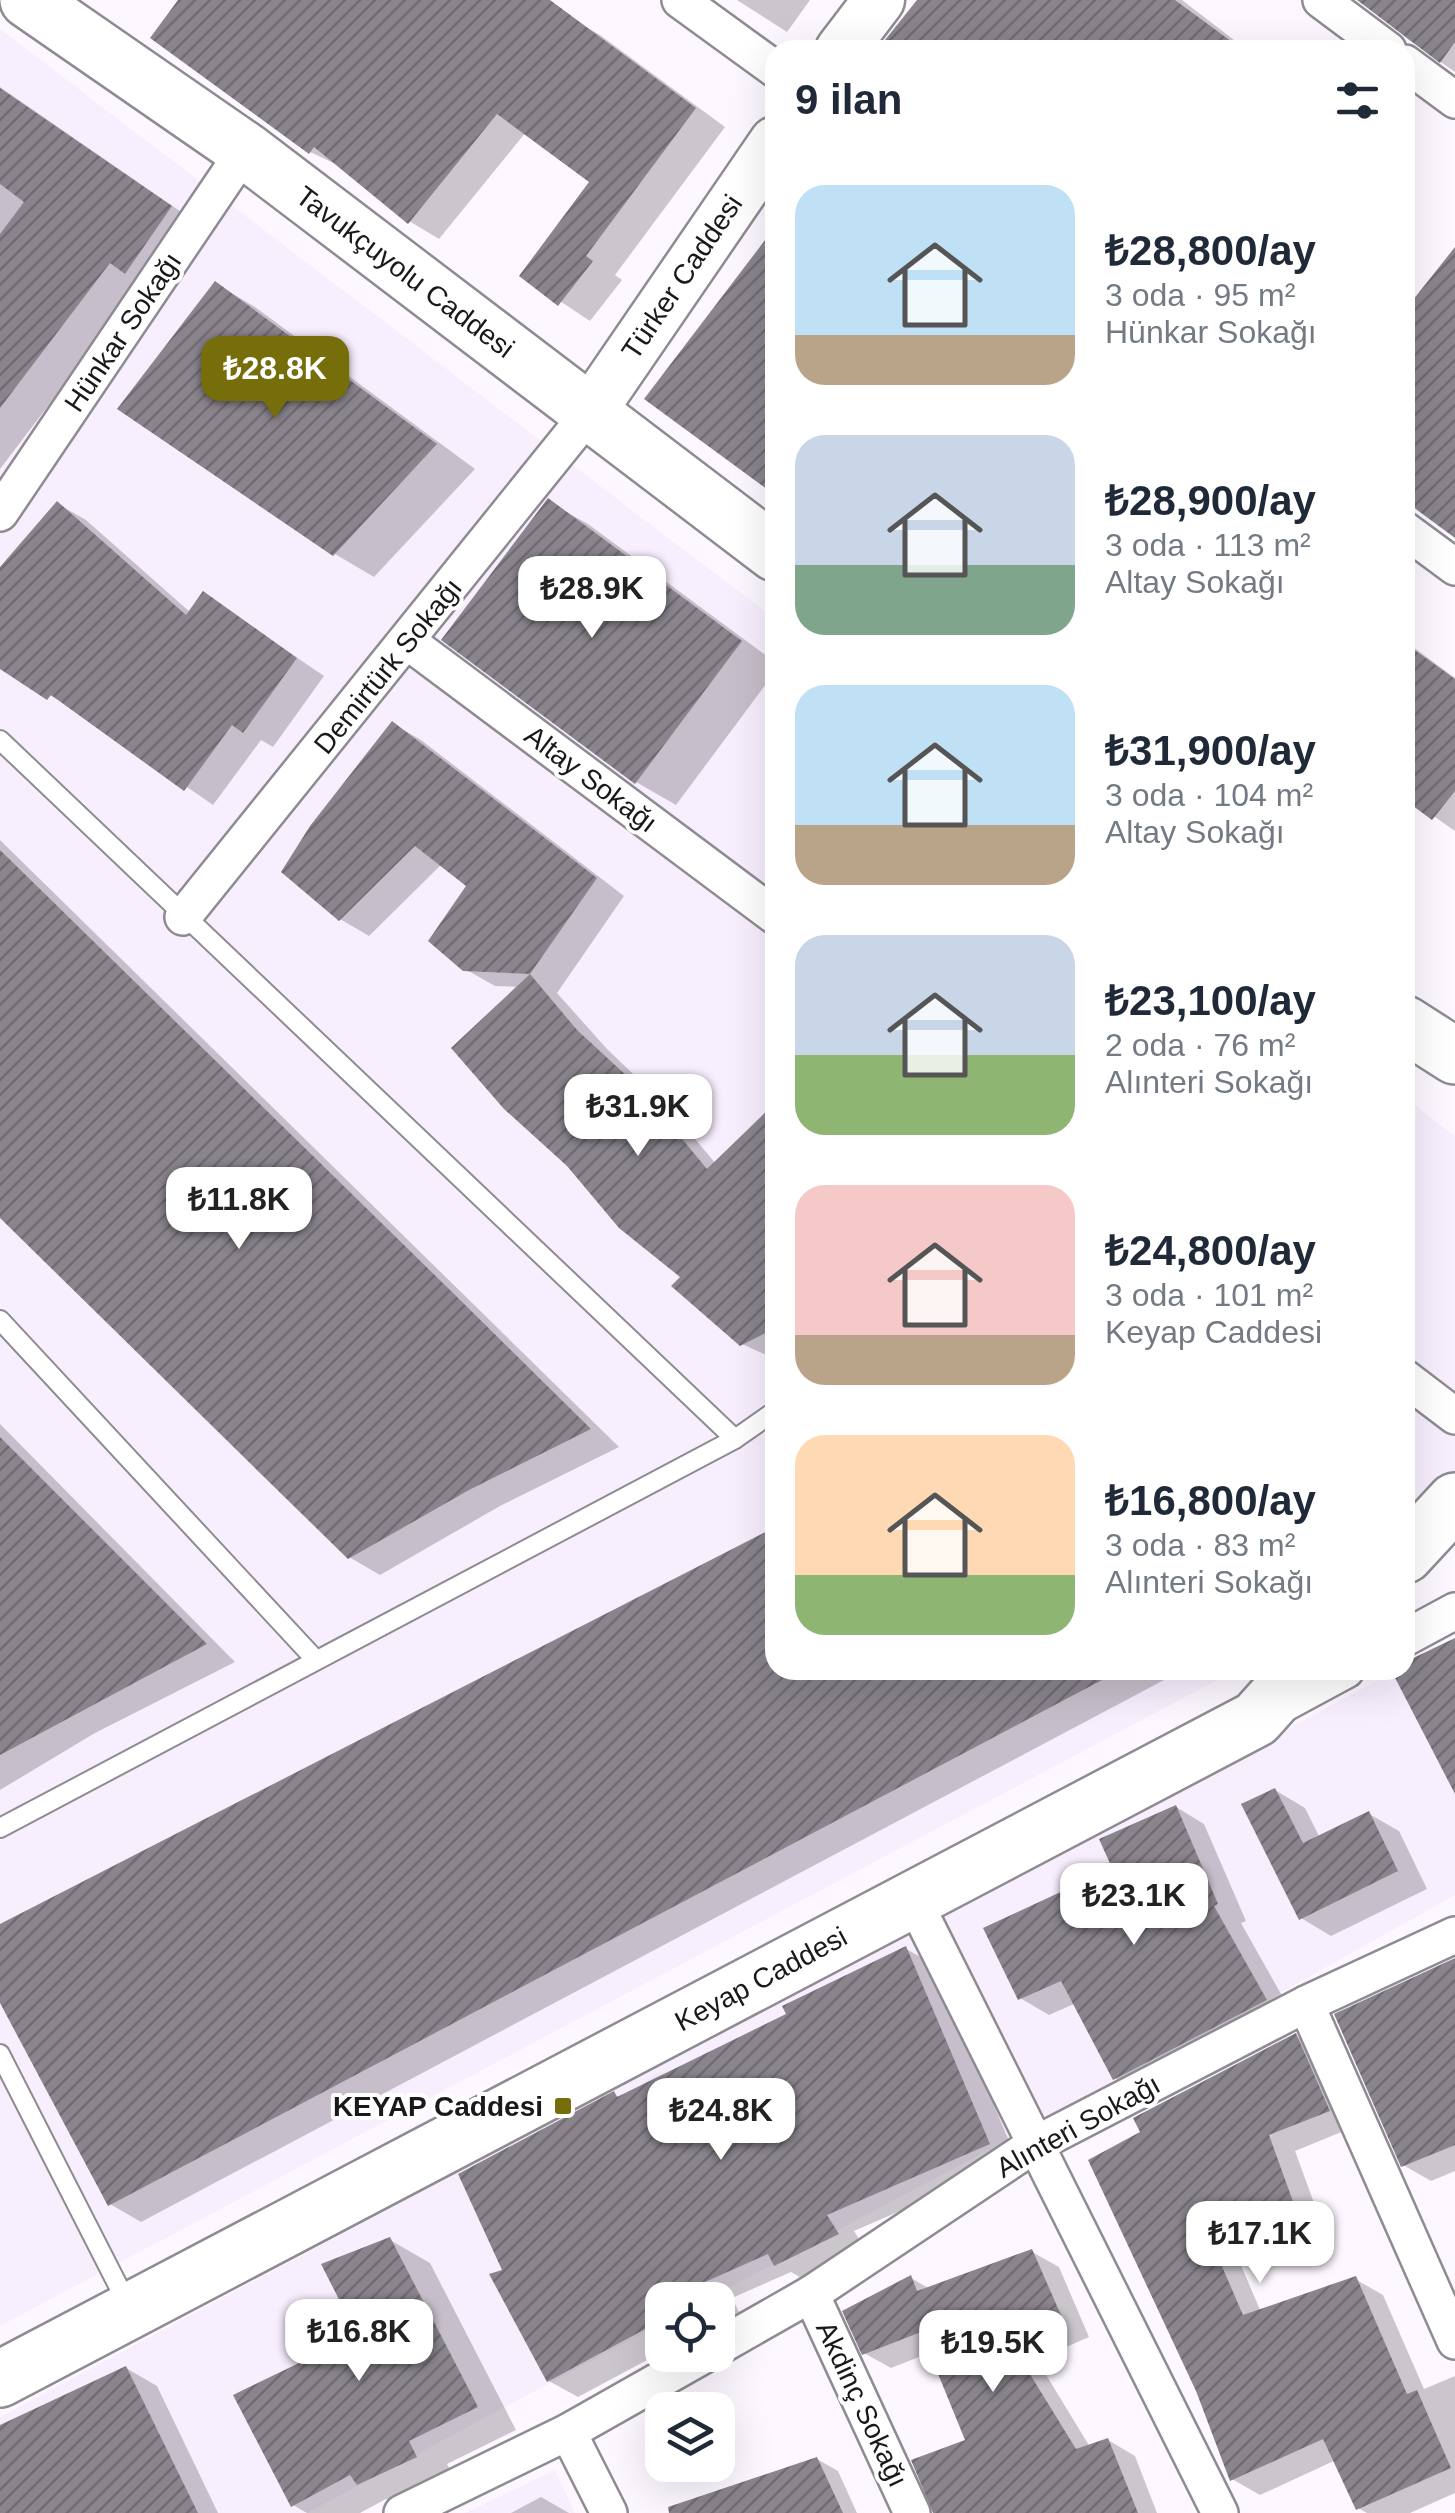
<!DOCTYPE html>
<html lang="tr">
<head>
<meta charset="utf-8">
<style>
	:root { --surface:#fff; --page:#f2f2f3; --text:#1f2937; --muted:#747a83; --accent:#766e0b }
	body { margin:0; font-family:Helvetica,sans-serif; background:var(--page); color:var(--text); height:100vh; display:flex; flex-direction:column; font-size:38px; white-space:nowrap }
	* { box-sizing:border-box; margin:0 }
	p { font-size:32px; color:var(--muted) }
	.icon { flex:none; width:55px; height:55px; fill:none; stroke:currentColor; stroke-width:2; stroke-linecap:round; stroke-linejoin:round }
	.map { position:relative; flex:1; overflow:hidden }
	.drawer { position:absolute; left:765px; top:40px; width:650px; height:1640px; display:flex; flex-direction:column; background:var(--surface); border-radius:30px; box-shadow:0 10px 40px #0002 }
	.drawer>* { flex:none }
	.buttons { position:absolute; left:645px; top:2282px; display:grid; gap:20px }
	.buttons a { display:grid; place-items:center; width:90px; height:90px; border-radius:20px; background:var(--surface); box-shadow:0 10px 40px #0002; font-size:50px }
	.price { position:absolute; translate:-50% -85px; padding:0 22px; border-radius:20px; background:#fff; color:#222; font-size:32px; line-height:65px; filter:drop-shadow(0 2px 5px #0008) }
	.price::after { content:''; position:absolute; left:50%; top:60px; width:30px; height:22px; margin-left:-15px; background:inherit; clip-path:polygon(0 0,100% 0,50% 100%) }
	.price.on { background:var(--accent); color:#fff }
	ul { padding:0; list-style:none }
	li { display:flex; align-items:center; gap:30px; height:250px; padding:0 30px }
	li span { display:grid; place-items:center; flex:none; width:280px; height:200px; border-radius:30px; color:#555 }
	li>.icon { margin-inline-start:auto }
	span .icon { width:120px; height:120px; fill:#fffc; stroke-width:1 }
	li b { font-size:42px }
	h2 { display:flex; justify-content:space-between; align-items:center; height:120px; padding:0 30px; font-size:42px }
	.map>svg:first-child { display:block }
	.built { fill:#f8effe }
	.shadow { fill:#0003 }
	.building { fill:url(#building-hatch) }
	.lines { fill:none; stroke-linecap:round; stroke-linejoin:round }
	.lane-casing { stroke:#8f8b92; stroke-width:22 }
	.street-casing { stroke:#8f8b92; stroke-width:40 }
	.secondary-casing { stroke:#8f8b92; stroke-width:55 }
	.primary-casing { stroke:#8f8b92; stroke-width:60 }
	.lane { stroke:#fff; stroke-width:18 }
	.street { stroke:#fff; stroke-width:35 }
	.secondary { stroke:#fff; stroke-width:50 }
	.primary { stroke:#fff; stroke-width:55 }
	.poi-dot { fill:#766e0b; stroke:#fff; stroke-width:4 }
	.labels { text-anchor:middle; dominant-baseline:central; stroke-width:8; stroke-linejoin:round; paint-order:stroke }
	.street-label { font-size:28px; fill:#1a181b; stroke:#fff }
	.poi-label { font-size:28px; font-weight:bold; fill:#1a181b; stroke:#fff; text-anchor:end }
</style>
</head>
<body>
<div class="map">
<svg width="1455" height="2513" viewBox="0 0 1455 2513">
	<defs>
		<pattern id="building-hatch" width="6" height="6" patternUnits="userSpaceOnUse" patternTransform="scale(2.5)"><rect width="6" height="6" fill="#8a858d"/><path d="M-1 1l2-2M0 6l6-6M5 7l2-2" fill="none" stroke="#706c72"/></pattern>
	</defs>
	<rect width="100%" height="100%" fill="#fdf8ff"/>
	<g class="built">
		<path d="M 0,29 L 775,619 L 775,1670 L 1236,1670 L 0,2326 Z"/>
		<path d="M 1405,1098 L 1455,1136 L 1455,1391 L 1405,1356 Z"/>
		<path d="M 1405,1400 L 1455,1437 L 1455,1482 L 1405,1532 Z"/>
		<path d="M 1455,1639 L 1455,1895 L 1218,2028 L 706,2300 L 662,2300 L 662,2323 L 307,2513 L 0,2513 L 0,2417 L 1397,1670 L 1405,1670 Z"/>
		<path d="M 555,2470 L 575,2513 L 465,2513 Z"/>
	</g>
	<g class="shadow">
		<path d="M 181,0 L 539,0 L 600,35 L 725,127 L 615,275 L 622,280 L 590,321 L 522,276 L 592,182 L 526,132 L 439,239 L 409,221 L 342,167 L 310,152 Z"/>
		<path d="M 737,0 L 810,0 L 787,32 Z"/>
		<path d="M 923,0 L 1182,0 L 1247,50 L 881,50 Z"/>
		<path d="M 1360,0 L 1455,0 L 1455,72 L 1409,40 Z"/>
		<path d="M 0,87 L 203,227 L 143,281 L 0,469 Z"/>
		<path d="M 216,284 L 255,307 L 475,469 L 374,577 L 335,554 Z"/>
		<path d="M 548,502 L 588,524 L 775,662 L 775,672 L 676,805 L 636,782 Z"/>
		<path d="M 58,504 L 86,520 L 191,613 L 204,594 L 324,676 L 273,747 L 261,740 L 213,805 L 79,712 L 0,666 L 0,577 Z"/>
		<path d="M 1405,641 L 1455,678 L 1455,831 L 1405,796 Z"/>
		<path d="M 393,724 L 421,740 L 624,896 L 557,993 L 607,1049 L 670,1109 L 716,1164 L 775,1107 L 775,1359 L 742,1344 L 684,1277 L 520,987 L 495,986 L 465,969 L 470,886 L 442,864 L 369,936 L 340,919 Z"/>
		<path d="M 0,840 L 619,1447 L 500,1506 L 380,1575 L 349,1557 L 0,1214 Z"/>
		<path d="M 0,1424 L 235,1662 L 95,1733 L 0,1790 Z"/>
		<path d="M 775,1530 L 775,1670 L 1183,1670 L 141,2222 L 110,2204 L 0,1999 L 0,1927 Z"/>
		<path d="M 1275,1790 L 1305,1808 L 1320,1838 L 1369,1814 L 1399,1831 L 1427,1889 L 1331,1936 L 1301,1918 Z"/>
		<path d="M 1176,1807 L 1204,1824 L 1246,1921 L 1241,1923 L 1294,2017 L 1144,2095 L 1115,2078 L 1076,2003 L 1049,2015 L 1020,1998 L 1115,1869 Z"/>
		<path d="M 906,1949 L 935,1965 L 1017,2160 L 854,2231 L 866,2250 L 805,2280 L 791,2272 L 732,2298 L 739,2312 L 718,2323 L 718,2300 L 662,2300 L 662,2352 L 578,2397 L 549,2381 L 505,2271 L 614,2094 L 621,2098 L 789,2016 Z"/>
		<path d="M 1455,1964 L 1455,2171 L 1431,2181 L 1403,2165 Z"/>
		<path d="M 1296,2036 L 1323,2052 L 1356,2126 L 1295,2151 L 1321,2222 L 1237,2256 L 1261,2312 L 1355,2279 L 1383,2295 L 1424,2389 L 1455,2376 L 1455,2493 L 1410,2513 L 1367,2513 L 1358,2508 L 1336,2460 L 1260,2495 L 1232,2479 L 1144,2133 Z"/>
		<path d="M 390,2240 L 430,2263 L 516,2430 L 447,2464 L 455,2480 L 399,2506 L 386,2499 L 360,2513 L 307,2513 L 293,2505 L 360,2337 Z"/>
		<path d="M 1032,2252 L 1059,2267 L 1089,2337 L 1037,2360 L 1090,2447 L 1108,2440 L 1135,2456 L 1157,2513 L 934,2513 L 968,2441 L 932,2352 L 891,2368 L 864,2353 L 911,2278 L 930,2289 Z"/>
		<path d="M 126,2368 L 157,2386 L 218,2513 L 0,2513 L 0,2428 Z"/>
		<path d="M 817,2459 L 838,2471 L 857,2513 L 670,2513 Z"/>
		<path d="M 541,2497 L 569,2513 L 511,2513 Z"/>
	</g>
	<g class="building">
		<path d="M 178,0 L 550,0 L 696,108 L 586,256 L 593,261 L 558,306 L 519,276 L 589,182 L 497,114 L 408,224 L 314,147 L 309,154 L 150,38 Z"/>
		<path d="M 917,0 L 1175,0 L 1243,50 L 877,50 Z"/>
		<path d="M 1357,0 L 1455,0 L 1455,42 L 1440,63 Z"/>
		<path d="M 0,88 L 172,206 L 125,274 L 110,263 L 0,408 L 0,234 L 24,202 L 0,184 Z"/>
		<path d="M 775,227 L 775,495 L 644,399 Z"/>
		<path d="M 1455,247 L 1455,538 L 1405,501 L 1405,310 Z"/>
		<path d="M 215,281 L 437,444 L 333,556 L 117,409 Z"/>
		<path d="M 548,498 L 742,641 L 635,784 L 441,640 Z"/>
		<path d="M 57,501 L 186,615 L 203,591 L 297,658 L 243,733 L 232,725 L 184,791 L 51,695 L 47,700 L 0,669 L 0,567 Z"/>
		<path d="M 1405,643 L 1455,679 L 1455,791 L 1432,820 L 1405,800 Z"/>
		<path d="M 392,721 L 597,878 L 530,974 L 463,971 L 428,941 L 466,886 L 415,846 L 339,921 L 281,872 L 310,826 Z"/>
		<path d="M 0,850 L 450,1290 L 591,1429 L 469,1490 L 348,1559 L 261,1474 L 0,1218 Z"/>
		<path d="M 530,974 L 577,1030 L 641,1089 L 707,1169 L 775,1103 L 775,1328 L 740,1346 L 671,1286 L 680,1277 L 619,1228 L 567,1166 L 504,1109 L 451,1048 Z"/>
		<path d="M 0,1437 L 207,1644 L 0,1755 Z"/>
		<path d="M 775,1527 L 775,1670 L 1121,1670 L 108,2206 L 0,2003 L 0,1924 Z"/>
		<path d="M 1455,1638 L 1455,1794 L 1391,1670 L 1405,1670 L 1405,1662 Z"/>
		<path d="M 1275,1788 L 1303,1843 L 1369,1811 L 1398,1871 L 1299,1920 L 1241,1804 Z"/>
		<path d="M 1176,1805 L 1218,1904 L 1214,1906 L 1267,2000 L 1113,2080 L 1061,1981 L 1018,2000 L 983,1928 L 1112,1868 L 1099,1839 Z"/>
		<path d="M 906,1946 L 990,2144 L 827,2215 L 839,2234 L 774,2266 L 768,2254 L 705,2282 L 714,2300 L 662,2300 L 662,2320 L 547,2382 L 489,2274 L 502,2270 L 458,2174 L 614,2091 L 617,2097 L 786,2014 L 782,2006 Z"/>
		<path d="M 1455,1958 L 1455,2145 L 1401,2167 L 1334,2014 Z"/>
		<path d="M 1296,2033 L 1330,2111 L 1269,2135 L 1295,2207 L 1211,2241 L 1243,2315 L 1356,2276 L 1407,2394 L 1417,2390 L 1451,2468 L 1356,2510 L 1323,2439 L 1230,2481 L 1196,2391 L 1088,2160 L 1140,2132 L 1133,2118 Z"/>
		<path d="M 390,2237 L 478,2407 L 409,2441 L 417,2457 L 357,2485 L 350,2475 L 291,2507 L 233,2395 L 357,2335 L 321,2264 Z"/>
		<path d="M 1032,2249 L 1064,2322 L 1012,2345 L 1076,2449 L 1108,2438 L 1138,2513 L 933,2513 L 911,2460 L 965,2440 L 921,2332 L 862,2355 L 842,2311 L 911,2275 L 917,2291 Z"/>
		<path d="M 126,2366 L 198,2513 L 0,2513 L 0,2425 Z"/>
		<path d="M 817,2457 L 843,2513 L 669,2513 L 668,2507 Z"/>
	</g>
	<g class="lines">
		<g class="lane-casing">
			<g id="lane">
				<path d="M 0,740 L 735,1439"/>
				<path d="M 0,1320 L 314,1658"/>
				<path d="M 0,1828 L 735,1439 L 775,1411"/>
				<path d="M 0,2054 L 128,2305"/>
			</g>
		</g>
		<g class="street-casing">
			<g id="street">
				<path d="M 680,0 L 775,69"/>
				<path d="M 1321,0 L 1388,50"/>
				<path d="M 1405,63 L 1455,100"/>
				<path d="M 0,513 L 245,150"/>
				<path d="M 1405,530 L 1455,567"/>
				<path d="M 407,641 L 775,916"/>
				<path d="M 183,917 L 590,412"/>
				<path d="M 1405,1378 L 1455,1416"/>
				<path d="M 1405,1638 L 1455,1611"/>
				<path d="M 1283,1704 L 1346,1670"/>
				<path d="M 913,1899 L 1220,2513"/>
				<path d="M 1306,2004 L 1455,2341"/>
				<path d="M 811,2294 L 912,2513"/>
				<path d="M 718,2347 L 811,2294 L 1034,2145 L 1306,2004 L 1455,1935"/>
				<path d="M 568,2432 L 609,2513"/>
				<path d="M 402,2513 L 568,2432 L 704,2355"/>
			</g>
		</g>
		<g class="secondary-casing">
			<g id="secondary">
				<path d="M 841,50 L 879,0"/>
				<path d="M 590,412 L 775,142"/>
			</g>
		</g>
		<g class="primary-casing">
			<g id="primary">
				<path d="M 28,0 L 245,150 L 775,553"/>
				<path d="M 1405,1024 L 1455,1056"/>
				<path d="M 1405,1555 L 1455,1501"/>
				<path d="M 0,2379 L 1256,1719 L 1300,1670"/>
			</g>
		</g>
		<use href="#lane" class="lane"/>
		<use href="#street" class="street"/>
		<use href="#secondary" class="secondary"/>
		<use href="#primary" class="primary"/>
	</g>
	<rect class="poi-dot" x="553" y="2096" width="20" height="20" rx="5"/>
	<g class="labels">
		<g class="street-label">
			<text transform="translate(405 272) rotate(37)">Tavukçuyolu Caddesi</text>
			<text transform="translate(682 277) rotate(-56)">Türker Caddesi</text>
			<text transform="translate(123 332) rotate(-56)">Hünkar Sokağı</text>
			<text transform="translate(388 666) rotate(-51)">Demirtürk Sokağı</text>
			<text transform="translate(591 779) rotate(37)">Altay Sokağı</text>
			<text transform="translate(761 1979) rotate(-28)">Keyap Caddesi</text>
			<text transform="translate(1078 2126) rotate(-29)">Alınteri Sokağı</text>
			<text transform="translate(862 2404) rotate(65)">Akdinç Sokağı</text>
		</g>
		<g class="poi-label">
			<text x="543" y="2106">KEYAP Caddesi</text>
		</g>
	</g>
</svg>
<div class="buttons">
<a><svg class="icon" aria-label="locate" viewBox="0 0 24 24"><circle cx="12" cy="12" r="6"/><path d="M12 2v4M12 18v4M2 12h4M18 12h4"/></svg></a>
<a><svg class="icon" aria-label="layers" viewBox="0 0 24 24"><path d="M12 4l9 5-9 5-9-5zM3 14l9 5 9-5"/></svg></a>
</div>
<b class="price on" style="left:275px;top:421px">₺28.8K</b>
<b class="price" style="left:592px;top:641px">₺28.9K</b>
<b class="price" style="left:638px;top:1159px">₺31.9K</b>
<b class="price" style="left:239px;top:1252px">₺11.8K</b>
<b class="price" style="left:1134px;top:1948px">₺23.1K</b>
<b class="price" style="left:721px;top:2163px">₺24.8K</b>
<b class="price" style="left:1260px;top:2286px">₺17.1K</b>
<b class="price" style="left:359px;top:2384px">₺16.8K</b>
<b class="price" style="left:993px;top:2395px">₺19.5K</b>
<section class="drawer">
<h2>9 ilan<svg class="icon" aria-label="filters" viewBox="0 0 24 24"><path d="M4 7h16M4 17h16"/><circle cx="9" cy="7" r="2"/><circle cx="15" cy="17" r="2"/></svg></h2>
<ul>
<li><span style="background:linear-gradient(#bfe0f5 75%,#b9a48a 0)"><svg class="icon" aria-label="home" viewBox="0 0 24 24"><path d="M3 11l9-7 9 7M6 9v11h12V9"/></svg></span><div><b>₺28,800/ay</b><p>3 oda · 95 m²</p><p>Hünkar Sokağı</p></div></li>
<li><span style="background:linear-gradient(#c9d6e8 65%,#7fa58c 0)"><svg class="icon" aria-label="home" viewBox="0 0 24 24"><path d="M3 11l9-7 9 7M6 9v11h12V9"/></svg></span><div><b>₺28,900/ay</b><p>3 oda · 113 m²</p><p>Altay Sokağı</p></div></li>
<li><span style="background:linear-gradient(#bfe0f5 70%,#b9a48a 0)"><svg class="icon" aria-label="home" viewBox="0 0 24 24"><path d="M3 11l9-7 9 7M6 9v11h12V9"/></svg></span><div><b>₺31,900/ay</b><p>3 oda · 104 m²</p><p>Altay Sokağı</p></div></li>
<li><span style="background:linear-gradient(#c9d6e8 60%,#8fb573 0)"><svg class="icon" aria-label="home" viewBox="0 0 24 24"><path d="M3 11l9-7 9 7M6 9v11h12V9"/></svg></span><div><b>₺23,100/ay</b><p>2 oda · 76 m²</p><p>Alınteri Sokağı</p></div></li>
<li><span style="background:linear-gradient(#f6c9c9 75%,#b9a48a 0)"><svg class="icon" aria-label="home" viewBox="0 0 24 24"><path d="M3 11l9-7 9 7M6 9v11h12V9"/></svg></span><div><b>₺24,800/ay</b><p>3 oda · 101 m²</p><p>Keyap Caddesi</p></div></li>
<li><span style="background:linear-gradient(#ffd9b3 70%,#8fb573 0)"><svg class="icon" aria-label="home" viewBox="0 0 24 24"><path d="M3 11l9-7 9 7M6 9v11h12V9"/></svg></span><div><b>₺16,800/ay</b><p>3 oda · 83 m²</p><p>Alınteri Sokağı</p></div></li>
</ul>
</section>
</div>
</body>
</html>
